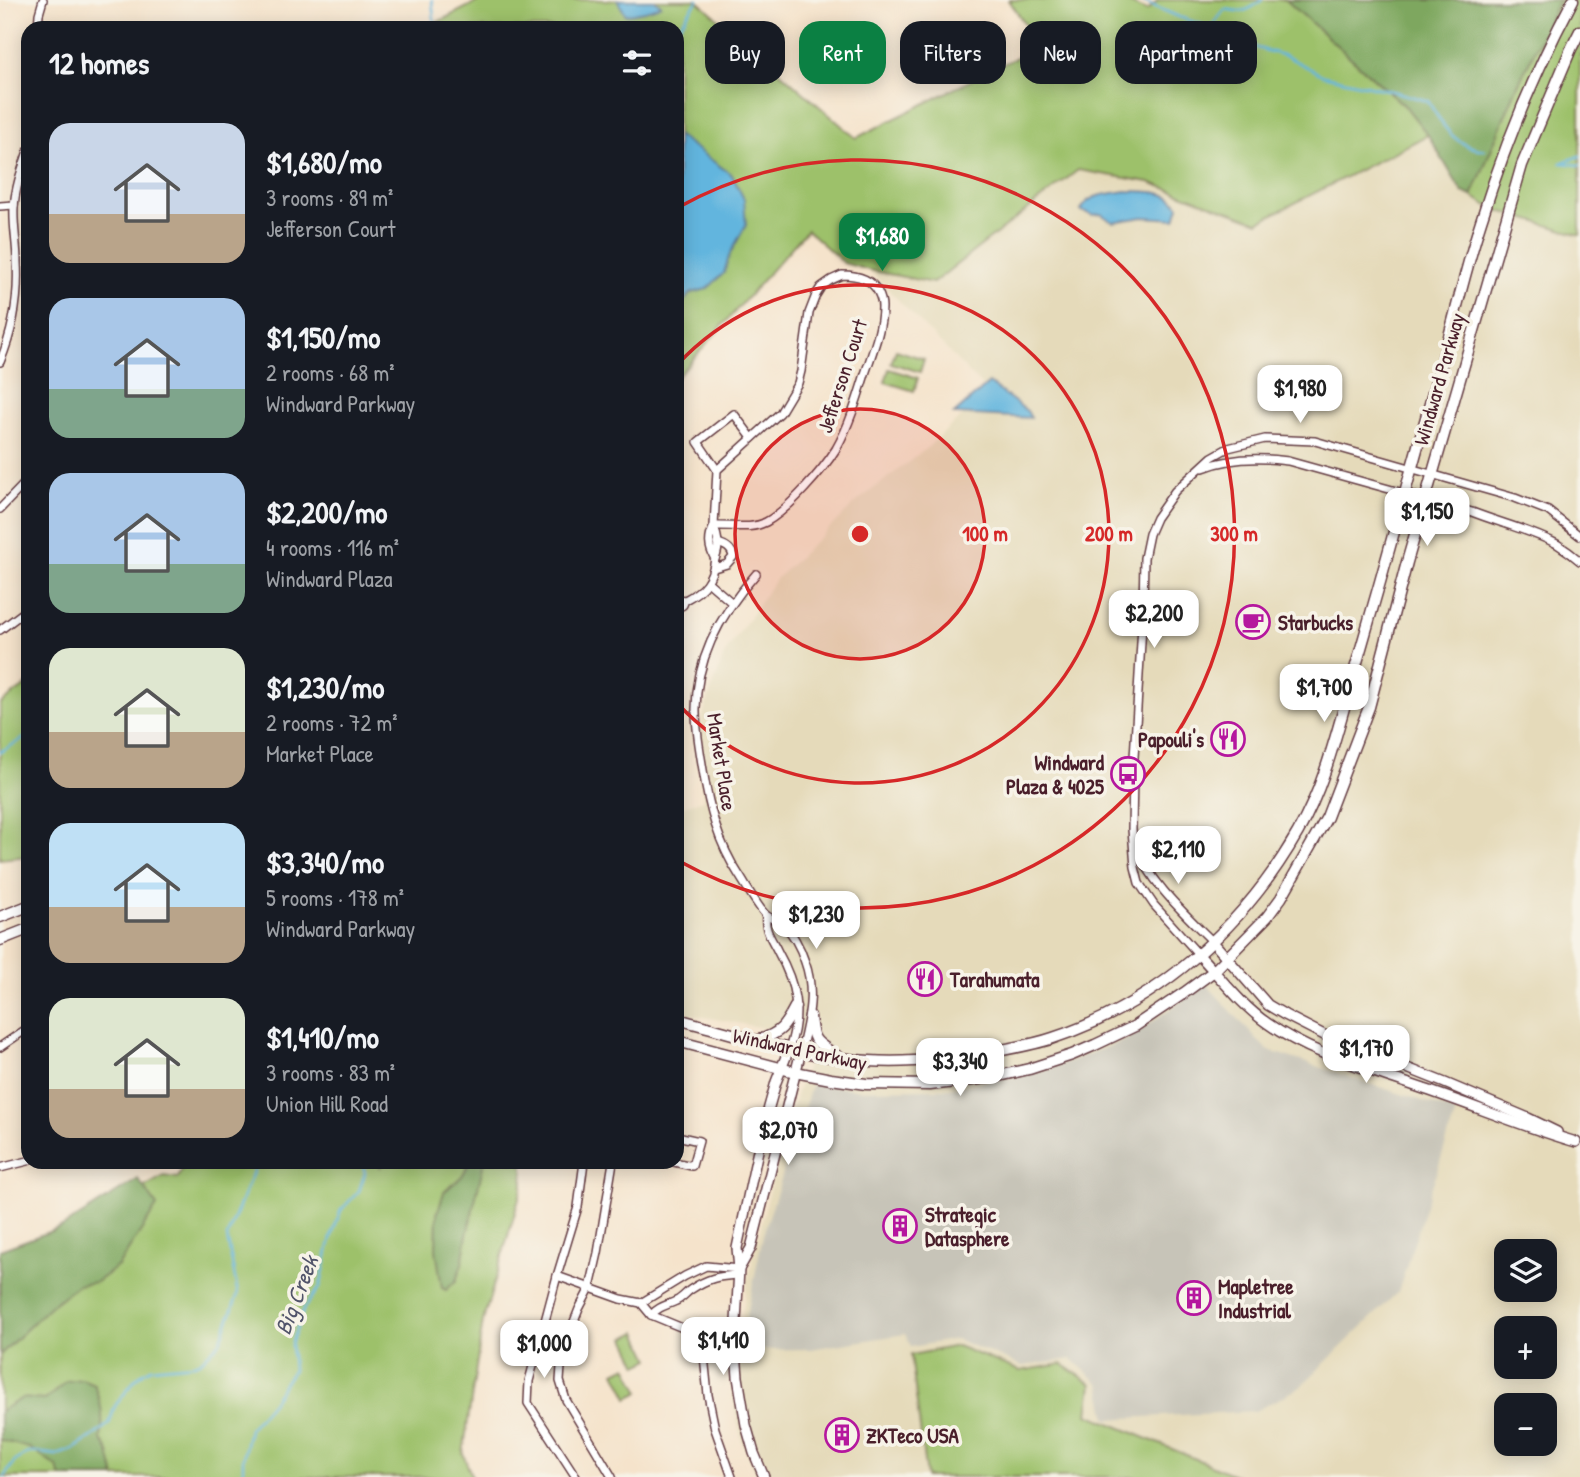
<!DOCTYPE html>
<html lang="en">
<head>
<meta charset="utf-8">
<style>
	:root { --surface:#171b24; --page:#20242c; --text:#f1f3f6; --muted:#9ea1a6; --accent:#0b8043 }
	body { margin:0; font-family:"Patrick Hand",sans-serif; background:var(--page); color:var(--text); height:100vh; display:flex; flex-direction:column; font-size:26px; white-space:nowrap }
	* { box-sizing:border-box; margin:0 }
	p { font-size:23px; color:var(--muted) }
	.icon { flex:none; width:38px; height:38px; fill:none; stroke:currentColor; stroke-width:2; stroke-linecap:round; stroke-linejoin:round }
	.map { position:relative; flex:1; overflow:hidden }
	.drawer { position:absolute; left:21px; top:21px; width:663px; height:1148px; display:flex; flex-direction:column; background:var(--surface); border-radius:21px; box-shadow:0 4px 18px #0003 }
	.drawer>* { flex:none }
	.guide { position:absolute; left:705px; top:21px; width:665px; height:63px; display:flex; gap:14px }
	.fabs { position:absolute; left:1494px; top:1239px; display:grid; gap:14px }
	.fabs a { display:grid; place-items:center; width:63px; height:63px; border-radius:14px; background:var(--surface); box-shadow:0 4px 18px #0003; font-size:35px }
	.price { position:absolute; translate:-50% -60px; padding:0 16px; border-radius:14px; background:#fff; color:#222; font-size:23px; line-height:46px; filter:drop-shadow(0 2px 4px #0008) }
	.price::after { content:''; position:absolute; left:50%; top:42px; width:21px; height:16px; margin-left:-10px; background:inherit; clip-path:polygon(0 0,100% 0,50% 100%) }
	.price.active { background:var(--accent); color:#fff }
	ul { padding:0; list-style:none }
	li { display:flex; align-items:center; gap:21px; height:175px; padding:0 28px }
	li span { display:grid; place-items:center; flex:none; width:196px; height:140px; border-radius:21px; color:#555 }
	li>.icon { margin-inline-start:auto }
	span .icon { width:84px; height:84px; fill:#fffc; stroke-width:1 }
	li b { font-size:30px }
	h2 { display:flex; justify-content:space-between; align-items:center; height:84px; padding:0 28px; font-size:30px }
	.chip { padding:0 24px; border-radius:21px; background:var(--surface); box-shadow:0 4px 18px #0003; font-size:24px; line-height:63px }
	.chip.active { background:var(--accent); color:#fff }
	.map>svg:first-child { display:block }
	.built { fill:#e5daba; fill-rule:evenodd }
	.industrial { fill:#c7c4b8 }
	.green { fill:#9dc16b; stroke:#74704b; stroke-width:2 }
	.forest { fill:#7ea75f; stroke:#646345; stroke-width:2 }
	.water { fill:#62b5de; stroke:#566a84; stroke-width:2 }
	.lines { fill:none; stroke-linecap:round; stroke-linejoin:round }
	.stream { stroke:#62b5de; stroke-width:2.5 }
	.minor-casing { stroke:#643c43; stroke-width:10 }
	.tertiary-casing { stroke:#643c43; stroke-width:12 }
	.secondary-casing { stroke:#643c43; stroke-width:13 }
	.minor { stroke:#fff; stroke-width:7 }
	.tertiary { stroke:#fff; stroke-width:9 }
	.secondary { stroke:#fff; stroke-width:10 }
	.ring { fill:none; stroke:#d62828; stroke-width:3.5 }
	.labels { text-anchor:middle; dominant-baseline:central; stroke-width:7; stroke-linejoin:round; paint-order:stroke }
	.street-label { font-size:21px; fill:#4a1f2b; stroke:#f7f3e8 }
	.poi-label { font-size:21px; font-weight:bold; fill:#4a1f2b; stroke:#f7f3e8; text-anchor:start }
	.water-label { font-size:23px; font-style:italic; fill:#52546a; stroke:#f7f3e8 }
	.centre { fill:#d62828; stroke:#f7f3e8; stroke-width:3.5 }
	.ring-label { font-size:21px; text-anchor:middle; font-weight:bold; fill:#d62828; stroke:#f7f3e8; stroke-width:7; stroke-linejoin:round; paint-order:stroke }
</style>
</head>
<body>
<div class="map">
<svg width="1580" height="1477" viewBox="0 0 1580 1477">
	<rect width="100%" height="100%" fill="#f7f3e8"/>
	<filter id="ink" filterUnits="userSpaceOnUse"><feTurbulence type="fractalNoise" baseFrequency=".0143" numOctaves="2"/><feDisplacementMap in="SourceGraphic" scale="14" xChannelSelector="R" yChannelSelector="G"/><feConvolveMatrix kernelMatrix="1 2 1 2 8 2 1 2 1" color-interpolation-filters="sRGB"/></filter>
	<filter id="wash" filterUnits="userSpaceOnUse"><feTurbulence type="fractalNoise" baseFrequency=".00686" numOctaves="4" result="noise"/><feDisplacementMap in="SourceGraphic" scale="28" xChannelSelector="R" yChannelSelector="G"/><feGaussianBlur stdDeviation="1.57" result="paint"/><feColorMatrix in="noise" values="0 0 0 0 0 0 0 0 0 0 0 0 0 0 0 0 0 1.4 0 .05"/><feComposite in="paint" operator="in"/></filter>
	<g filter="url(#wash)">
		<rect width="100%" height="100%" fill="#f5e3cb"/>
		<path class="built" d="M 1428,135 L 1462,192 L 1472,196 L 1493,209 L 1580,235 L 1580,1477 L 1239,1477 L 1087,1414 L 1063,1364 L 1020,1371 L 957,1346 L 911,1355 L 926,1477 L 758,1477 L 742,1442 L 733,1398 L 733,1366 L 742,1355 L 743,1310 L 748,1279 L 772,1181 L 797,1092 L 818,1038 L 677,1012 L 677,808 L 704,800 L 694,740 L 724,655 L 775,580 L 859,500 L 928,447 L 988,392 L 869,270 L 933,283 L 1078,170 L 1149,182 L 1258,222 ZM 1507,1251 L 1545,1251 L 1545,1290 L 1507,1290 ZM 1507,1328 L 1545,1328 L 1545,1367 L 1507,1367 ZM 1507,1405 L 1545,1405 L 1545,1444 L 1507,1444 Z"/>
		<path class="industrial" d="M 1206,984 L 1267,1050 L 1456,1112 L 1398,1292 L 1299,1388 L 1255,1411 L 1107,1419 L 1100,1384 L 1072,1359 L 1022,1366 L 956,1339 L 911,1347 L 905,1334 L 810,1349 L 740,1350 L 763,1235 L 812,1084 L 863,1090 L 943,1089 L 1022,1076 L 1052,1068 L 1126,1040 Z"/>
		<g class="green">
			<path d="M 481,0 L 697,0 L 856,138 L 1039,46 L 1009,0 L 1122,0 L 1147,11 L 1158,0 L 1286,0 L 1406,107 L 1428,135 L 1258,222 L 1149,182 L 1078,170 L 933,283 L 869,270 L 844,263 L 807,230 L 677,377 L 677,28 L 426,28 Z"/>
			<path d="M 1559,0 L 1580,0 L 1580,235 L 1493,209 L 1472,196 L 1516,89 Z"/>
			<path d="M 896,350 L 924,359 L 920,372 L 891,363 Z"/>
			<path d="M 889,369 L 918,378 L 914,391 L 885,382 Z"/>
			<path d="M 28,684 L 28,856 L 0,859 L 0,704 Z"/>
			<path d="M 185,1162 L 381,1162 L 380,1168 L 383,1162 L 523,1162 L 523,1185 L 483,1321 L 463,1454 L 472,1477 L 0,1477 L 0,1288 L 110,1206 L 164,1176 L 178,1178 Z"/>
			<path d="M 637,1332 L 650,1359 L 638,1365 L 625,1338 Z"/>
			<path d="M 957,1346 L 1020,1371 L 1062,1364 L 1092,1384 L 1088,1414 L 1239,1477 L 926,1477 L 911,1355 Z"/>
			<path d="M 627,1366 L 640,1392 L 628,1398 L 615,1372 Z"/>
		</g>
		<g class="forest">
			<path d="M 1286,0 L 1559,0 L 1516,89 L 1472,196 L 1462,192 L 1428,135 L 1406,107 Z"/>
			<path d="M 470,1162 L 484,1162 L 467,1235 L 462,1264 L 456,1281 L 446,1290 L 442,1288 L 436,1250 L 437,1214 L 444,1192 L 462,1176 Z"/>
			<path d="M 138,1179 L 157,1206 L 118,1266 L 96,1282 L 78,1285 L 49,1307 L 0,1355 L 0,1250 L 62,1227 Z"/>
			<path d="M 82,1379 L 94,1384 C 102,1407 104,1415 101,1439 L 109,1452 L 115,1477 L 61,1477 L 57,1467 L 29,1448 L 0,1440 L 0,1411 L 22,1398 L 45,1400 L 67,1381 Z"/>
		</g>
		<g class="water">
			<path d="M 617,0 L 654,0 L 661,5 C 653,11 637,12 626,15 Z"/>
			<path d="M 677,135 L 732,175 L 744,199 L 746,225 L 730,254 L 724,273 L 707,289 L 692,293 L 677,308 Z"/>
			<path d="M 1126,191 C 1144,192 1169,189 1179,206 L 1175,219 L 1143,217 L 1113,222 L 1101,214 L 1093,215 L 1081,211 C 1087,193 1111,194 1126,191 Z"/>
			<path d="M 989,383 L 1027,411 L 1031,418 L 954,414 Z"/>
		</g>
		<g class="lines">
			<g class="stream">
				<path d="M 432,0 L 435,28"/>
				<path d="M 1140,0 L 1179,17 L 1228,33 L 1257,48 L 1286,56 L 1324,76 L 1396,92 L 1428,101 C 1443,126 1454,147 1485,150"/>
				<path d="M 1211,27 L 1225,9 C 1243,13 1247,12 1262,0"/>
				<path d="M 677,29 L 698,0"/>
				<path d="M 1561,163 L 1580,156"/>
				<path d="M 1562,163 L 1580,165"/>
				<path d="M 0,752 L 28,736"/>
				<path d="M 4,1477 L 15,1461 L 26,1454 L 33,1452 L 57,1455 L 74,1449 L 96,1434 L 109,1424 L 115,1406 L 135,1380 L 144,1372 L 151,1368 L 194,1364 L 201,1361 L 220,1342 L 238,1294 L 227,1237 L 257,1162"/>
				<path d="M 243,1477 L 243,1459 L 249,1429 L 272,1402 L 293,1370 L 291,1344 L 304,1308 L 320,1287 L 331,1238 L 341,1210 L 359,1191 L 365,1173 L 362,1162"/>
			</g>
		</g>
	</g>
	<g filter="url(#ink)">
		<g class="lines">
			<g class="minor-casing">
				<g id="minor">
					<path d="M 38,28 L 39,14 L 43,0"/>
					<path d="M 0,206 L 14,205"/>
					<path d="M 842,275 C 856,275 871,278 878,292 C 880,296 882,303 882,307 C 882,330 872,353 865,374 C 857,400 849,426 836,449 C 823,470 788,510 766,522 C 751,530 731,525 714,526 L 717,470 L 780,413 L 798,383 L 801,371 L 809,313 L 816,295 L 821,287 L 831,280 Z"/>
					<path d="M 0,362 C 13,331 19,296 17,262 C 17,244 13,226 14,208 C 15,189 22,169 28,151"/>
					<path d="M 1203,468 C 1231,457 1259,457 1288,461 L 1472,512 C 1500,523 1530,530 1557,544 C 1565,549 1573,555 1580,561"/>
					<path d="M 717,470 L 698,442 L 734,414 L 752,438"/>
					<path d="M 0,509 L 28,480"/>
					<path d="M 714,526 C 718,538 720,547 715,559 C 708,547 708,538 714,526 Z"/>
					<path d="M 714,568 L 727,564 L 733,557 C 732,548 725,545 717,543"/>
					<path d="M 756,574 C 721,613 695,658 696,712 C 696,731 700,751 703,770 C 709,808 718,843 739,875 C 745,884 759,909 766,915 C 769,918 776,920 780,922 C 792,930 801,949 805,962 C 816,992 808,1021 801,1051"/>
					<path d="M 708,582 L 731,602"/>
					<path d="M 677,599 L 685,600 L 683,605 L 677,608"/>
					<path d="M 685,600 C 704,590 712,580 715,559"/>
					<path d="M 0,630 L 28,609"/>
					<path d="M 1135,844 C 1151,884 1183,912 1213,942"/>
					<path d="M 766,916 C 764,931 772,939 778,952 C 796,984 802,1013 789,1049"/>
					<path d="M 1199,955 L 1154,905 L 1139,883 L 1135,867 L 1132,829 L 1133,774 L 1143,609 L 1144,558 L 1149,534 L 1156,518 L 1175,491 L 1212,457 L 1228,448 L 1265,439 L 1315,441 L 1515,498 L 1548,511 L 1580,536"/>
					<path d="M 0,1047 L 28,1028"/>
					<path d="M 674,1162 L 692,1166 L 699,1141 L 677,1136"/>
					<path d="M 0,1168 L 28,1161"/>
					<path d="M 557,1276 L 621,1299 L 641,1303 L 651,1315 L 702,1336 L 708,1395 L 715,1429 L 732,1477"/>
					<path d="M 641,1303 L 685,1276 L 706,1266 L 739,1269"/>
					<path d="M 651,1315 C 660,1306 665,1306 676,1301 C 681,1299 685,1294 690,1290 C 708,1278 718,1276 739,1275"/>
					<path d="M 576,1477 L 528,1403 L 529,1381 L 557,1276 L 578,1207 L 584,1162"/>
					<path d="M 612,1477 L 566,1400 L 560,1381 L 562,1352 L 579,1309 L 590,1288 L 598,1253 L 613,1162"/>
				</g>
			</g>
			<g class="tertiary-casing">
				<g id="tertiary">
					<path d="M 1213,942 L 1268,1005 L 1285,1015 L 1326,1036 L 1445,1083 L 1528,1118 L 1557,1132"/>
					<path d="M 1199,955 C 1221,978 1241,1005 1267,1023 C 1313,1056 1371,1070 1424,1089 C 1475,1106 1524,1127 1576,1142"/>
					<path d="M 739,1269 L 751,1248 L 801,1051"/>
					<path d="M 764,1477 L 754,1453 L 746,1425 L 738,1377 L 735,1339 L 739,1269 L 737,1248 L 762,1132 L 776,1082 L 789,1049"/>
				</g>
			</g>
			<g class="secondary-casing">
				<g id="secondary">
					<path d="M 0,917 L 28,906"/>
					<path d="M 0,940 L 28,929"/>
					<path d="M 810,1016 C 812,1043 816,1042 837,1056"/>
					<path d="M 677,1019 C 733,1033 790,1053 848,1059 C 894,1065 945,1060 991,1052 C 1012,1048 1033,1045 1053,1038 C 1157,1004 1244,927 1298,832 C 1322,790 1334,743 1347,697 C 1358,659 1369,621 1380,582 C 1402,503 1424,423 1447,344 C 1458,303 1468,261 1481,221 C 1505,144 1535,71 1573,0"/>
					<path d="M 759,1040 C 781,1033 785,1026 795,1007"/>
					<path d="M 677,1041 L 795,1072 L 831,1079 L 866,1084 L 930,1085 L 995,1077 L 1029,1069 L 1072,1055 L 1095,1045 L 1135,1026 L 1184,993 L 1214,971 L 1267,917 L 1281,898 L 1327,817 L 1369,707 L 1407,562 L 1522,165 L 1571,49 L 1580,31"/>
				</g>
			</g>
			<use href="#minor" class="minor"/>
			<use href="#tertiary" class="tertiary"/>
			<use href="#secondary" class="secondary"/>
		</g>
	</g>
	<circle cx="860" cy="534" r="125" fill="#d62828" fill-opacity=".12"/>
	<g class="ring">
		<circle cx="860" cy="534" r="125"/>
		<path d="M678 364A249 249 0 1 1 678 704"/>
		<path d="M679 207A374 374 0 1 1 679 861"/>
	</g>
	<defs>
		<g id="cafe-ring" transform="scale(1.75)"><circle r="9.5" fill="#f7f3e8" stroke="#b5179e" stroke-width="1.5"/><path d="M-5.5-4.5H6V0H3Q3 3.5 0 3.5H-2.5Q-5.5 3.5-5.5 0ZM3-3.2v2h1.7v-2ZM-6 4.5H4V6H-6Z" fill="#b5179e"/></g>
		<g id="restaurant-ring" transform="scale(1.75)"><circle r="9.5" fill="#f7f3e8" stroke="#b5179e" stroke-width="1.5"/><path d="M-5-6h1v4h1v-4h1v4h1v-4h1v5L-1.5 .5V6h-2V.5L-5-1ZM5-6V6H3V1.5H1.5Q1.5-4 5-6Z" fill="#b5179e"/></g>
		<g id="bus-ring" transform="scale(1.75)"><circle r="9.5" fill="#f7f3e8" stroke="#b5179e" stroke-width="1.5"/><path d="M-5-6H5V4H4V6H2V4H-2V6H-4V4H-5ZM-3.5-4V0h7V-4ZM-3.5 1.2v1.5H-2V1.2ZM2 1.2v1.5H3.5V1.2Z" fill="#b5179e"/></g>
		<g id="building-ring" transform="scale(1.75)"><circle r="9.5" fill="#f7f3e8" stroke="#b5179e" stroke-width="1.5"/><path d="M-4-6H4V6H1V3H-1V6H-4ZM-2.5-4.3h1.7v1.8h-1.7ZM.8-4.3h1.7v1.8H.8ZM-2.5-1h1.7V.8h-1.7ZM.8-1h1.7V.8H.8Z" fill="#b5179e"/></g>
	</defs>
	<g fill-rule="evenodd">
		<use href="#cafe-ring" x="1253" y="622"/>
		<use href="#restaurant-ring" x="1228" y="739"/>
		<use href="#bus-ring" x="1128" y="774"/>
		<use href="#restaurant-ring" x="925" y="979"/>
		<use href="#building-ring" x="900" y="1226"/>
		<use href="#building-ring" x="1194" y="1298"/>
		<use href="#building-ring" x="842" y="1435"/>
	</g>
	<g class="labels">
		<g class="street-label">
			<text transform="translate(842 376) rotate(-72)">Jefferson Court</text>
			<text transform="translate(1439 379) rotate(-74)">Windward Parkway</text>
			<text transform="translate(722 762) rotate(81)">Market Place</text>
			<text transform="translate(800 1049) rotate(12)">Windward Parkway</text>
		</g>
		<g class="poi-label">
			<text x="1278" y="622">Starbucks</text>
			<text x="1204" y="739" text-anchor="end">Papouli's</text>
			<text x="1104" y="762" text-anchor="end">Windward<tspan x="1104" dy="24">Plaza &amp; 4025</tspan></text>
			<text x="950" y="979">Tarahumata</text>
			<text x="925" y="1214">Strategic<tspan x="925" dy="24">Datasphere</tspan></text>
			<text x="1218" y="1286">Mapletree<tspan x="1218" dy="24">Industrial</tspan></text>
			<text x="866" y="1435">ZKTeco USA</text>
		</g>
		<g class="water-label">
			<text transform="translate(296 1295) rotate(-69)">Big Creek</text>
		</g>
	</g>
	<circle cx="860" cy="534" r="10" class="centre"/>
	<g class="ring-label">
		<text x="985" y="541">100 m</text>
		<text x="1109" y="541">200 m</text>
		<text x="1234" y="541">300 m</text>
	</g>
</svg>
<div class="fabs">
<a><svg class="icon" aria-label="layers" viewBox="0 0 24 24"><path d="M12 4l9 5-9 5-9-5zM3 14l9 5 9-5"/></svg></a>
<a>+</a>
<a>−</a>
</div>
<b class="price active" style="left:882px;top:273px">$1,680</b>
<b class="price" style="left:1300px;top:425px">$1,980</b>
<b class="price" style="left:1427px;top:548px">$1,150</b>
<b class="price" style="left:1154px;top:650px">$2,200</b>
<b class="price" style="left:1324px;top:724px">$1,700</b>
<b class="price" style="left:1178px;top:886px">$2,110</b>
<b class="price" style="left:816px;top:951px">$1,230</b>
<b class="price" style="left:1366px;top:1085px">$1,170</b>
<b class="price" style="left:960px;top:1098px">$3,340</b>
<b class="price" style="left:788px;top:1167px">$2,070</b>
<b class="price" style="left:723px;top:1377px">$1,410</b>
<b class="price" style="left:544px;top:1380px">$1,000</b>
<div class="guide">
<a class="chip">Buy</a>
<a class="chip active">Rent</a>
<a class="chip">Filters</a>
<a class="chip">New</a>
<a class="chip">Apartment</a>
</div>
<section class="drawer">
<h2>12 homes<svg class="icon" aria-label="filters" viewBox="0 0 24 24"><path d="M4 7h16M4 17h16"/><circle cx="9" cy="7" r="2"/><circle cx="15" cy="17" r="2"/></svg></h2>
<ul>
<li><span style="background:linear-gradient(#c9d6e8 65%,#b9a48a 0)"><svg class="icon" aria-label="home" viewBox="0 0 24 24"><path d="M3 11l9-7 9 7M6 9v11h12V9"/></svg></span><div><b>$1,680/mo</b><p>3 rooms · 89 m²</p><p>Jefferson Court</p></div></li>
<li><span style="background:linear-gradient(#a9c7e8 65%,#7fa58c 0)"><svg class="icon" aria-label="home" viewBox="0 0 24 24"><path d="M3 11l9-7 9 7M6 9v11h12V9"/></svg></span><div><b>$1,150/mo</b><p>2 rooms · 68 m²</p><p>Windward Parkway</p></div></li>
<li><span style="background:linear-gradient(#a9c7e8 65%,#7fa58c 0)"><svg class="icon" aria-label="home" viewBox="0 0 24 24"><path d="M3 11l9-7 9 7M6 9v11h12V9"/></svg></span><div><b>$2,200/mo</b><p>4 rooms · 116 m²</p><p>Windward Plaza</p></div></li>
<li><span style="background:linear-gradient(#dfe7d0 60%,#b9a48a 0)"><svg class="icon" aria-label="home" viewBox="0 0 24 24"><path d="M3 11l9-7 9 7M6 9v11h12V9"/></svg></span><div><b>$1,230/mo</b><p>2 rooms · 72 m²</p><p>Market Place</p></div></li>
<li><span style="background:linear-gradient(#bfe0f5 60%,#b9a48a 0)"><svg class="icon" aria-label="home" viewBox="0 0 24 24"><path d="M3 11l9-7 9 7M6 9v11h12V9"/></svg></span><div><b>$3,340/mo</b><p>5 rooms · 178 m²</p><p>Windward Parkway</p></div></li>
<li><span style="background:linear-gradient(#dfe7d0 65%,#b9a48a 0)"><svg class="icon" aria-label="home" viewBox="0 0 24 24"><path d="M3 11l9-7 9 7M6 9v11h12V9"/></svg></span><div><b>$1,410/mo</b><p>3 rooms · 83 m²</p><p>Union Hill Road</p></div></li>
</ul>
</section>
</div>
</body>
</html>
